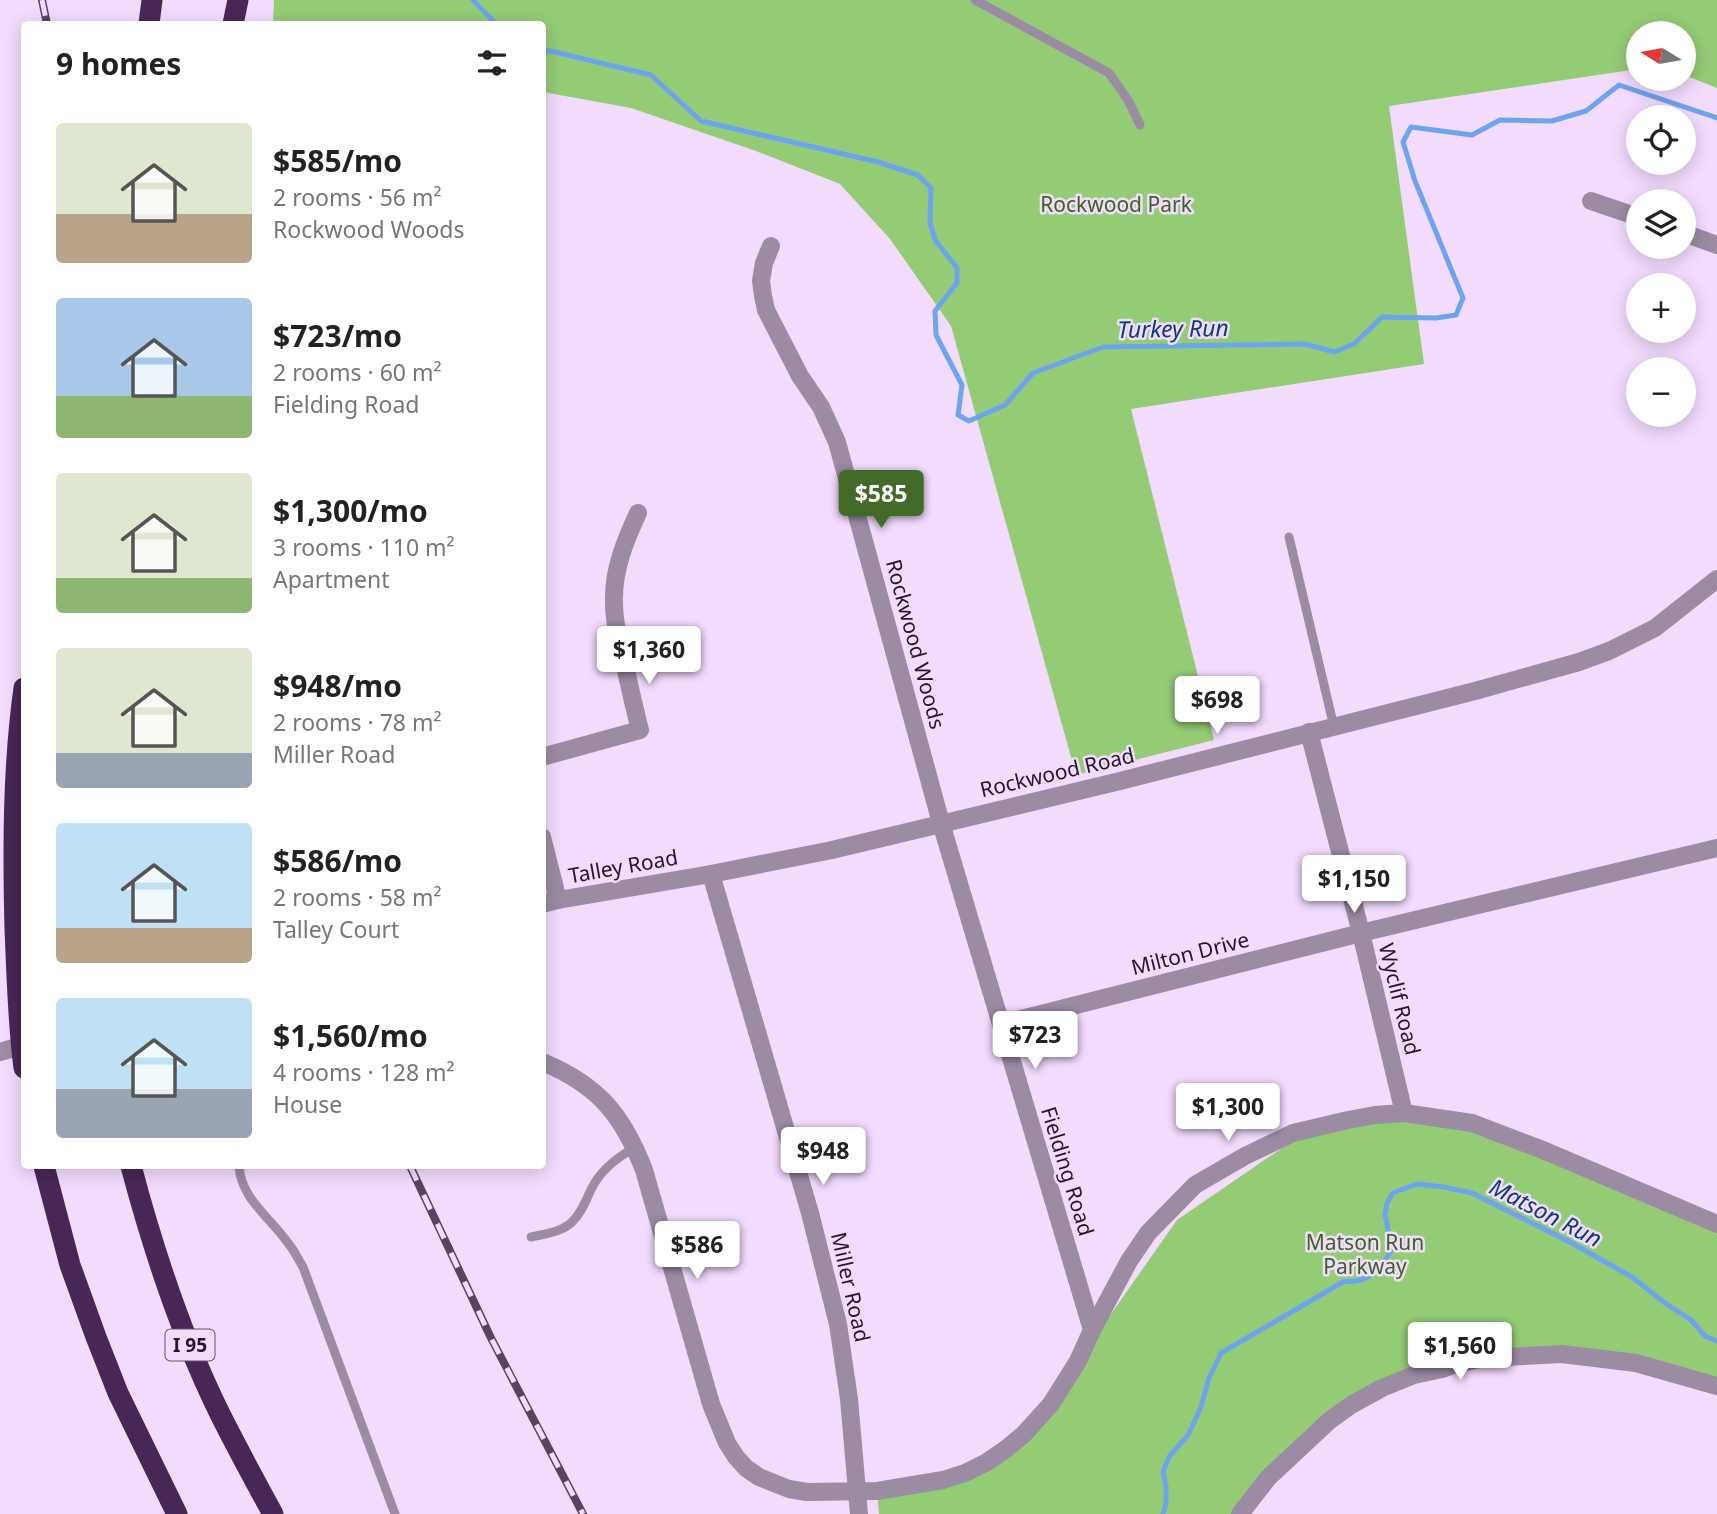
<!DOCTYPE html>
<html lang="en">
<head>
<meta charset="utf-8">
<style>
	:root { --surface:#fff; --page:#f6f6f6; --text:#222; --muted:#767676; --accent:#416b27 }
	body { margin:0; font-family:"Noto Sans",sans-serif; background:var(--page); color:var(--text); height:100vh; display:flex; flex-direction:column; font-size:26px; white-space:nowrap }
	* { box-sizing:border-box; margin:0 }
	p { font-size:23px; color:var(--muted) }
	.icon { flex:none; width:38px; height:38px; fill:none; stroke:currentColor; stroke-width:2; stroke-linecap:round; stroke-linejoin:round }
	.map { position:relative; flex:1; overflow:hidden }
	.details { position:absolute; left:21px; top:21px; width:525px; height:1148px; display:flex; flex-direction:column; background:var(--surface); border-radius:7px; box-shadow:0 4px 18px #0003 }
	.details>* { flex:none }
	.needle { width:46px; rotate:281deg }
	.controls { position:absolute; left:1626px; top:21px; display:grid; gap:14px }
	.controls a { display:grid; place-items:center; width:70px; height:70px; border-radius:50%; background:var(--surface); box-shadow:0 4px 18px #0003; font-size:35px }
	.price { position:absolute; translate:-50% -60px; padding:0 16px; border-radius:7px; background:#fff; color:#222; font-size:23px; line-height:46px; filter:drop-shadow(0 2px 4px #0008) }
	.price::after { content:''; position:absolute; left:50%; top:42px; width:21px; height:16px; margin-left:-10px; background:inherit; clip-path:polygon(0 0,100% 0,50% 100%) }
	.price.active { background:var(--accent); color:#fff }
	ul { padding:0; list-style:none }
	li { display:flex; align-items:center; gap:21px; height:175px; padding:0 35px }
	li span { display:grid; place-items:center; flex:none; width:196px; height:140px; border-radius:7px; color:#555 }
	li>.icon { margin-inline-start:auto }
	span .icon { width:84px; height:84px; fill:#fffc; stroke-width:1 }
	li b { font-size:30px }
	h2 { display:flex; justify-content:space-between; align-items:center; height:84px; padding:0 35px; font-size:30px }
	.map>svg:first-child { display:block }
	.green { fill:#94cc76 }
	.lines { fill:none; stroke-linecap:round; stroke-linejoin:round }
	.stream { stroke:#6ca5ee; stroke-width:5 }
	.service { stroke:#9b8ba3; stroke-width:9 }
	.minor { stroke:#9b8ba3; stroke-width:18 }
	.tertiary { stroke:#9b8ba3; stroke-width:18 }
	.motorway { stroke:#482756; stroke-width:21 }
	.rail-casing { stroke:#56455d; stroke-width:8 }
	.rail { stroke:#f3dbfe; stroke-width:5; stroke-dasharray:16; stroke-linecap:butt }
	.labels { text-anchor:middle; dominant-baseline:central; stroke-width:5; stroke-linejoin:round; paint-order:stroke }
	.shield { fill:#f3dbfe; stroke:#63516a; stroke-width:2 }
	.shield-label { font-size:19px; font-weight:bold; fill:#25162b }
	.park-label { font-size:21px; fill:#3a641f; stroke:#f3dbfe }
	.street-label { font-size:21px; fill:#25162b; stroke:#f3dbfe }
	.water-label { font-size:23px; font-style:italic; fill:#0b3d76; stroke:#f3dbfe }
</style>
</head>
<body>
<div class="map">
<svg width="1717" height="1514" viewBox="0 0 1717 1514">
	<rect width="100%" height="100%" fill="#f3dbfe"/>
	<g class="green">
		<path d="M 274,0 L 1717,0 L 1717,88 L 1684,75 L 1684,33 L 1638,33 L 1638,69 L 1389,106 L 1424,364 L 1131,409 L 1214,740 L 1076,775 L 951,326 L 890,239 L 840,184 L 756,151 L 631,108 L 543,92 L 542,24 L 273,24 Z"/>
		<path d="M 1404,1113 L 1506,1135 L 1717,1224 L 1717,1386 L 1599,1357 L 1455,1364 L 1329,1421 L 1238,1514 L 879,1514 L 877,1491 L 943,1480 L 1024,1434 L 1078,1361 L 1177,1220 L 1311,1128 Z"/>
	</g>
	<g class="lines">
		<g class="stream">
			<path d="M 473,0 L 496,24"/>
			<path d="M 542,49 L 651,75 L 701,121 L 878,162 L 918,175 L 931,188 L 930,222 L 935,240 L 957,268 L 957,283 L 935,311 L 936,335 L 962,385 L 958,415 L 969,421 L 1005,405 L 1033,373 L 1103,347 L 1305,344 L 1334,352 L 1354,344 L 1382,317 L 1436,318 L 1456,315 L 1463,298 L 1415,181 L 1403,142 L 1411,127 L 1472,135 L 1500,120 L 1552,121 L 1586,111 L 1619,85 L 1717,118"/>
			<path d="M 1163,1514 L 1166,1503 L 1166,1485 L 1163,1472 L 1169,1457 L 1188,1435 L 1201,1407 L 1209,1378 L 1221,1353 L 1343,1282 C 1348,1281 1355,1282 1360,1280 C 1375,1276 1385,1262 1392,1249 L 1385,1215 L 1387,1203 L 1393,1193 L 1417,1184 L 1444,1187 L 1472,1193 L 1568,1241 L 1632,1277 L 1665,1303 L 1691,1320 L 1705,1336 L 1717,1341"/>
		</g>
		<g class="service">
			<path d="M 975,0 L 1109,73 L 1128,100 L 1140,125"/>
			<path d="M 1289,537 L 1334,727"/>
			<path d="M 239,1166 C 241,1199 270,1217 288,1243 C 294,1250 298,1259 303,1267 L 395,1514"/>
			<path d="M 531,1237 C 544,1234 562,1232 572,1222 C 583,1212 587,1196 594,1184 C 604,1167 619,1157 635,1147"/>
		</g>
		<g class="minor">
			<path d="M 1591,201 L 1638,217"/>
			<path d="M 1684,233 L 1717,245"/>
			<path d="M 771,246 L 764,263 L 761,281 L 763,296 L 766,310 L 800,376 L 821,407 L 837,442 L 941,823 L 1092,1330"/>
			<path d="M 1309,732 L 1361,933 L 1404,1113"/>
			<path d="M 542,757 L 640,730 C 634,707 629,684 624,661 C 619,641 614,622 614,602 C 613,570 625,541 638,513"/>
			<path d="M 542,837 L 558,900"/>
			<path d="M 711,874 L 832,850 L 1120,781 L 1475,691 L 1579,662 L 1609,651 L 1655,628 L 1717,579"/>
			<path d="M 1001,1024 L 1361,933 L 1717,848"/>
			<path d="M 545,1063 C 599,1086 623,1116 644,1170 L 711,1404 L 727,1443 L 736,1457 L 746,1468 L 759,1477 L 789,1489 L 807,1492 L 877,1491 L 943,1480 L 965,1473 L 987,1462 L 1006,1449 L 1024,1434 L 1051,1404 L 1078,1361 L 1092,1330 L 1129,1261 L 1148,1233 L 1195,1185 L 1245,1156 L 1293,1133 L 1348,1120 L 1375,1115 L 1404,1113 L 1472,1123 L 1543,1150 L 1717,1224"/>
			<path d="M 1240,1514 L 1268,1478 L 1329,1421 L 1351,1405 L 1382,1388 L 1414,1375 L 1442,1369 L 1455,1364 L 1486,1358 L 1562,1354 L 1636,1363 L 1717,1386"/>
		</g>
		<g class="tertiary">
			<path d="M 542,904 L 558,900 L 711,874 L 810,1213 L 838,1324 L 849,1399 L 859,1514"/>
			<path d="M 0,1052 L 24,1045"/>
		</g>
		<g class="motorway">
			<path d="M 149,24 L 152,0"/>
			<path d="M 233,24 L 238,0"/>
			<path d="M 24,688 C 13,767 13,849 15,929 C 17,975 18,1022 24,1068"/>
			<path d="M 44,1166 L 70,1265 L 96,1337 L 118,1393 L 177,1514"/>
			<path d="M 131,1166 C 153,1249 182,1337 220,1414 C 237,1448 255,1481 273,1514"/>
		</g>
		<g class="rail-casing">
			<g id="rail">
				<path d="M 42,0 L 47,24"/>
				<path d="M 410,1166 L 491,1338 L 583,1514"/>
			</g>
		</g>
		<use href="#rail" class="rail"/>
	</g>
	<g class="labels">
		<rect class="shield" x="165.5" y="1329.5" width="49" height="31" rx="5"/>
		<g class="shield-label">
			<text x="190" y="1345">I 95</text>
		</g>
		<g class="park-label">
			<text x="1116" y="204">Rockwood Park</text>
			<text x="1365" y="1242">Matson Run<tspan x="1365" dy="24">Parkway</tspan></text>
		</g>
		<g class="street-label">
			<text transform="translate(916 644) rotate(75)">Rockwood Woods</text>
			<text transform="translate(1057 772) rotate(-13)">Rockwood Road</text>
			<text transform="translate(623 866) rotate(-10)">Talley Road</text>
			<text transform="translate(1190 953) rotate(-14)">Milton Drive</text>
			<text transform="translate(1400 999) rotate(76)">Wyclif Road</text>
			<text transform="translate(1068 1171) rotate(73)">Fielding Road</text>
			<text transform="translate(851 1287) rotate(77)">Miller Road</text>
		</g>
		<g class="water-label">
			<text transform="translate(1173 328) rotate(-1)">Turkey Run</text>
			<text transform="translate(1546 1212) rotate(27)">Matson Run</text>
		</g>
	</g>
</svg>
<div class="controls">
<a><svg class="needle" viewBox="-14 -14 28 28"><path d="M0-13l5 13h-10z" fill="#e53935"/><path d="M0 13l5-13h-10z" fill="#767676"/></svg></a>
<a><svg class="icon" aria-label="locate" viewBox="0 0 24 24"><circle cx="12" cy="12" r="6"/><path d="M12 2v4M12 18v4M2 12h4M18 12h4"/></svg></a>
<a><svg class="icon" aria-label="layers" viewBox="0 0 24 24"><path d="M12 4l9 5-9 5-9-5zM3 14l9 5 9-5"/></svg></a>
<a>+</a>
<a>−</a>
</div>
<b class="price active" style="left:881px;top:530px">$585</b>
<b class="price" style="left:649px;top:686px">$1,360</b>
<b class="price" style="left:1217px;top:736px">$698</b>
<b class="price" style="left:1354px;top:915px">$1,150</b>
<b class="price" style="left:1035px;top:1071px">$723</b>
<b class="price" style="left:1228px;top:1143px">$1,300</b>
<b class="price" style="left:823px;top:1187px">$948</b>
<b class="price" style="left:697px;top:1281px">$586</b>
<b class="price" style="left:1460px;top:1382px">$1,560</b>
<section class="details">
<h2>9 homes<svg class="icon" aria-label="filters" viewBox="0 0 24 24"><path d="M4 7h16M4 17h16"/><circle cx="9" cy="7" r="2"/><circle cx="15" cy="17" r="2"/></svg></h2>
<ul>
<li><span style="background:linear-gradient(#dfe7d0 65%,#b9a48a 0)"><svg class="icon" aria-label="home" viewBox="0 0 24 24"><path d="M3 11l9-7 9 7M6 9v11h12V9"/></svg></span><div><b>$585/mo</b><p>2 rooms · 56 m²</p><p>Rockwood Woods</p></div></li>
<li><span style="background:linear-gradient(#a9c7e8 70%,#8fb573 0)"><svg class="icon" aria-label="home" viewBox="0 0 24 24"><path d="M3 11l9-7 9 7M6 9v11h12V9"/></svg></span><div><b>$723/mo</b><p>2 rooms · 60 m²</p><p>Fielding Road</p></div></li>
<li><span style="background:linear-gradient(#dfe7d0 75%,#8fb573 0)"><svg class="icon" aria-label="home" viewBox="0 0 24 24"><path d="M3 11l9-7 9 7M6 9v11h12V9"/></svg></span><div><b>$1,300/mo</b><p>3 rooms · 110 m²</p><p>Apartment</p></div></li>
<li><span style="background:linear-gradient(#dfe7d0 75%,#9aa5b1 0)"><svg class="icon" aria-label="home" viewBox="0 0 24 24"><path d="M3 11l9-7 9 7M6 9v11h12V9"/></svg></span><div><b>$948/mo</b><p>2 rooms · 78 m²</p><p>Miller Road</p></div></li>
<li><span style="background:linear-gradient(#bfe0f5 75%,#b9a48a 0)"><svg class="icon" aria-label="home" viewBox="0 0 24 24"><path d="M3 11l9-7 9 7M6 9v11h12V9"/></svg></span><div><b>$586/mo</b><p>2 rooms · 58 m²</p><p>Talley Court</p></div></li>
<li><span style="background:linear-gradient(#bfe0f5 65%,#9aa5b1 0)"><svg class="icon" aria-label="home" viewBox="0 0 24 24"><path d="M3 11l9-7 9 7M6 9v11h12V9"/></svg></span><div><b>$1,560/mo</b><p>4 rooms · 128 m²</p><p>House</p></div></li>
</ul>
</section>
</div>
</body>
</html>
